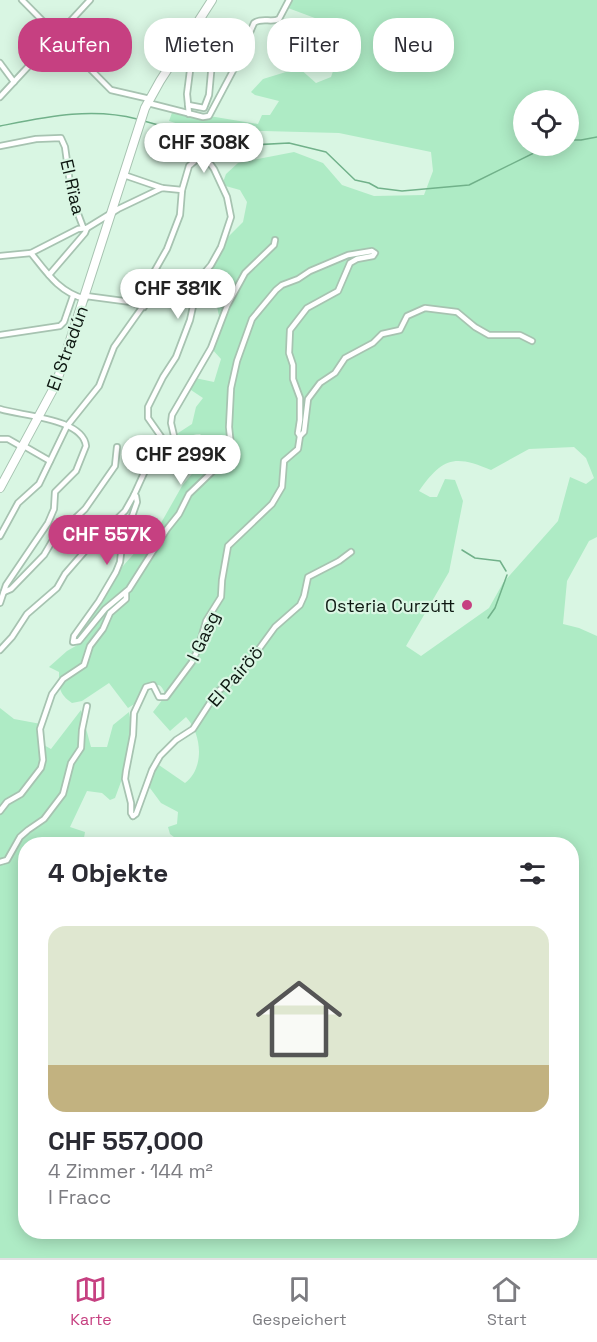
<!DOCTYPE html>
<html lang="de">
<head>
<meta charset="utf-8">
<style>
	:root { --surface:#fff; --page:#f7f7f7; --text:#2b2b33; --muted:#7c7c81; --line:#e1e1e2; --accent:#c64081 }
	body { margin:0; font-family:"Space Grotesk",sans-serif; background:var(--page); color:var(--text); height:100vh; display:flex; flex-direction:column; font-size:22px; white-space:nowrap }
	* { box-sizing:border-box; margin:0 }
	p { font-size:20px; color:var(--muted) }
	.icon { flex:none; width:33px; height:33px; fill:none; stroke:currentColor; stroke-width:2; stroke-linecap:round; stroke-linejoin:round }
	.map { position:relative; flex:1; overflow:hidden }
	.side { position:absolute; left:18px; top:837px; width:561px; height:402px; display:flex; flex-direction:column; background:var(--surface); border-radius:24px; box-shadow:0 3px 15px #0003 }
	.side>* { flex:none }
	.banner { position:absolute; left:18px; top:18px; width:561px; height:54px; display:flex; gap:12px }
	.controls { position:absolute; left:513px; top:90px; display:grid; gap:12px }
	.controls a { display:grid; place-items:center; width:66px; height:66px; border-radius:50%; background:var(--surface); box-shadow:0 3px 15px #0003; font-size:30px }
	.price { position:absolute; translate:-50% -51px; padding:0 14px; border-radius:21px; background:#fff; color:#222; font-size:20px; line-height:39px; filter:drop-shadow(0 2px 3px #0008) }
	.price::after { content:''; position:absolute; left:50%; top:36px; width:18px; height:14px; margin-left:-9px; background:inherit; clip-path:polygon(0 0,100% 0,50% 100%) }
	.price.selected { background:var(--accent); color:#fff }
	ul { padding:0; list-style:none }
	li { display:grid; align-content:center; gap:12px; height:318px; padding:0 30px }
	li span { display:grid; place-items:center; height:186px; border-radius:18px; color:#555 }
	li>.icon { margin-inline-start:auto }
	span .icon { width:108px; height:108px; fill:#fffc; stroke-width:1 }
	li b { font-size:26px }
	h2 { display:flex; justify-content:space-between; align-items:center; height:72px; padding:0 30px; font-size:26px }
	.chip { padding:0 21px; border-radius:24px; background:var(--surface); box-shadow:0 3px 15px #0003; font-size:21px; line-height:54px }
	.chip.selected { background:var(--accent); color:#fff }
	.menu { display:flex; justify-content:space-around; align-items:center; height:84px; border-top:2px solid var(--line); background:var(--surface); font-size:16px; color:var(--muted) }
	.menu a { display:grid; justify-items:center; gap:3px }
	.menu .selected { color:var(--accent) }
	.map>svg:first-child { display:block }
	.green { fill:#aeebc5; fill-rule:evenodd }
	.lines { fill:none; stroke-linecap:round; stroke-linejoin:round }
	.stream { stroke:#71b18a; stroke-width:1.5 }
	.minor-casing { stroke:#a7c3b1; stroke-width:8 }
	.primary-casing { stroke:#a7c3b1; stroke-width:10 }
	.minor { stroke:#fff; stroke-width:4.5 }
	.primary { stroke:#fff; stroke-width:8 }
	.poi-dot { fill:#c64081; stroke:#d9f6e3; stroke-width:2 }
	.labels { text-anchor:middle; dominant-baseline:central; stroke-width:4.5; stroke-linejoin:round; paint-order:stroke }
	.street-label { font-size:18px; fill:#0d1711; stroke:#d9f6e3 }
	.poi-label { font-size:18px; fill:#0d1711; stroke:#d9f6e3; text-anchor:end }
</style>
</head>
<body>
<div class="map">
<svg width="597" height="1258" viewBox="0 0 597 1258">
	<rect width="100%" height="100%" fill="#d9f6e3"/>
	<path class="green" d="M 292,0 L 597,0 L 597,537 L 589,541 L 567,581 L 563,624 L 579,628 L 597,636 L 597,1258 L 0,1258 L 0,708 L 14,719 L 41,724 L 42,744 L 51,749 L 81,710 L 91,747 L 107,747 L 113,725 L 129,712 L 133,735 L 125,771 L 115,798 L 110,800 L 102,793 L 87,791 L 70,827 L 85,832 L 83,844 L 26,844 L 26,1232 L 572,1232 L 572,844 L 183,844 L 170,834 L 168,827 L 177,824 L 178,812 L 161,803 L 147,784 L 156,763 L 185,783 C 205,768 202,734 186,717 L 170,731 L 153,712 L 166,695 C 160,683 161,685 150,685 L 139,701 L 128,708 L 109,683 L 82,701 L 72,703 C 59,694 59,688 59,672 L 49,667 L 67,651 L 81,643 L 88,622 L 115,575 L 161,523 L 182,486 L 196,469 L 193,467 L 210,449 L 210,445 L 200,434 C 189,434 183,441 172,443 L 175,435 L 192,424 L 196,407 L 203,398 L 188,388 L 195,378 L 214,382 L 221,359 L 211,348 L 221,325 L 216,302 L 215,282 L 202,274 L 209,267 L 223,242 L 243,222 L 247,202 L 240,190 L 222,185 L 226,174 L 238,163 L 294,152 L 323,163 L 342,185 L 374,196 L 424,195 L 433,171 L 431,152 L 339,133 L 195,129 L 169,121 L 173,110 L 258,124 L 262,115 L 270,115 L 279,101 L 255,95 L 251,92 L 263,79 L 299,68 L 316,83 L 331,77 L 347,30 L 288,8 ZM 524,100 L 568,100 L 568,146 L 524,146 ZM 574,447 L 586,458 L 594,478 L 586,484 L 570,477 L 558,521 L 503,583 L 489,608 L 421,656 L 406,646 L 449,572 L 463,501 L 455,480 L 445,479 L 437,497 L 430,497 L 419,491 C 442,458 454,454 491,470 L 529,449 Z"/>
	<g class="lines">
		<g class="stream">
			<path d="M 144,121 L 233,146 L 289,143 L 326,152 L 355,180 L 369,183 L 378,188 L 402,191 L 469,185 L 548,146"/>
			<path d="M 0,126 C 46,117 91,107 137,119"/>
			<path d="M 568,140 L 581,140 L 597,137"/>
			<path d="M 462,550 L 475,558 L 500,561 L 506,571"/>
			<path d="M 488,618 L 495,608 L 507,575"/>
		</g>
		<g class="minor-casing">
			<g id="minor">
				<path d="M 22,0 L 111,90 L 150,99"/>
				<path d="M 180,49 L 192,55 L 187,94 L 189,114"/>
				<path d="M 0,63 L 14,82"/>
				<path d="M 0,97 L 90,0"/>
				<path d="M 148,103 L 203,117 L 209,116 L 235,67 L 254,23 C 262,17 271,23 279,19 L 289,0"/>
				<path d="M 188,105 L 204,108 L 209,95 L 212,62"/>
				<path d="M 0,146 L 36,139 L 61,138 L 65,147 L 72,198 L 83,227"/>
				<path d="M 124,175 L 162,188"/>
				<path d="M 31,253 L 78,229 L 87,228 L 118,209 L 162,188 L 182,190"/>
				<path d="M 0,256 L 31,253 C 47,273 59,292 85,299"/>
				<path d="M 49,275 L 85,233 L 87,228"/>
				<path d="M 86,296 L 131,302 L 144,307"/>
				<path d="M 0,335 L 60,326 L 64,322 L 73,296"/>
				<path d="M 0,409 C 21,416 83,418 86,446 L 76,471 L 55,492 L 54,509 L 48,523 L 6,585 L 0,603"/>
				<path d="M 0,439 L 8,439 L 22,447"/>
				<path d="M 24,446 L 50,461"/>
				<path d="M 149,462 L 153,460 L 175,440 L 171,423 L 172,415 L 211,348 L 227,306 L 245,273 L 274,245 L 275,240"/>
				<path d="M 0,536 L 18,503 L 39,484 L 67,426 L 99,386 L 114,347 L 153,292 L 154,272 L 167,249 L 180,215 L 182,190 L 189,166 L 196,160 L 204,159 L 209,162 L 214,169 L 227,197 L 231,217 L 221,247 L 211,265 L 199,279 L 190,320 L 176,357 L 163,377 L 148,407 L 148,418 L 162,438 L 148,457 L 149,462 L 134,495"/>
				<path d="M 4,592 L 11,589 L 44,555 L 54,538 L 85,509 L 115,466 L 117,447"/>
				<path d="M 0,650 L 12,637 L 27,614 L 57,588 L 65,574 L 92,543 L 125,511 L 134,495 L 136,496 L 137,502 L 122,545 L 120,562 L 116,572 L 99,601 L 74,636 L 73,642 L 79,641 L 105,609 L 129,589 L 167,529 L 179,514 L 189,494 L 216,468 L 232,456 L 229,427 L 231,388 L 237,361 L 252,319 L 276,290 L 282,285 L 298,279 L 310,271 L 348,255 L 372,251 L 375,253 L 373,256 L 357,259 L 350,263 L 338,291 L 307,308 L 290,330 L 289,353 L 293,365 L 293,379 L 300,398 L 300,420 L 298,433 L 300,436"/>
				<path d="M 0,811 L 7,802 L 21,794 L 41,768 L 43,760 L 40,729 L 52,694 L 63,679 L 84,665 L 90,646 L 103,629 L 110,613 L 126,599 L 126,592"/>
				<path d="M 133,816 L 131,813 L 131,803 L 125,779 L 126,771 L 133,735 L 134,713 L 146,687 L 153,685 L 159,697 L 166,697 L 192,662 L 198,649 L 206,621 L 221,597 L 222,580 L 228,546 L 272,504 L 282,487 L 284,461 L 298,449 L 300,436 L 304,432 L 308,399 L 320,383 L 335,373 L 345,358 L 373,343 L 382,334 L 400,330 L 407,316 L 425,308 L 457,312 L 475,327 L 489,335 L 520,335 L 532,341"/>
				<path d="M 133,816 L 136,814 L 152,770 L 160,756 L 176,740 L 193,729 L 217,692 L 240,675 L 275,627 L 300,605 L 304,596 L 308,577 L 339,561 L 351,552"/>
				<path d="M 0,862 L 7,860 L 20,837 L 28,830 L 44,819 L 63,794 L 71,763 L 81,748 L 82,730 L 87,706"/>
			</g>
		</g>
		<g class="primary-casing">
			<path id="primary" d="M 0,488 L 56,384 L 145,108 L 160,81 L 212,0"/>
		</g>
		<use href="#minor" class="minor"/>
		<use href="#primary" class="primary"/>
	</g>
	<circle class="poi-dot" cx="467" cy="605" r="6"/>
	<g class="labels">
		<g class="street-label">
			<text transform="translate(73 187) rotate(77)">El Rïaa</text>
			<text transform="translate(67 348) rotate(-70)">El Stradún</text>
			<text transform="translate(203 636) rotate(-65)">I Gasg</text>
			<text transform="translate(235 676) rotate(-49)">El Pairöö</text>
		</g>
		<g class="poi-label">
			<text x="455" y="605">Osteria Curzútt</text>
		</g>
	</g>
</svg>
<div class="controls">
<a><svg class="icon" aria-label="locate" viewBox="0 0 24 24"><circle cx="12" cy="12" r="6"/><path d="M12 2v4M12 18v4M2 12h4M18 12h4"/></svg></a>
</div>
<b class="price" style="left:204px;top:174px">CHF 308K</b>
<b class="price" style="left:178px;top:320px">CHF 381K</b>
<b class="price" style="left:181px;top:486px">CHF 299K</b>
<b class="price selected" style="left:107px;top:566px">CHF 557K</b>
<div class="banner">
<a class="chip selected">Kaufen</a>
<a class="chip">Mieten</a>
<a class="chip">Filter</a>
<a class="chip">Neu</a>
</div>
<section class="side">
<h2>4 Objekte<svg class="icon" aria-label="filters" viewBox="0 0 24 24"><path d="M4 7h16M4 17h16"/><circle cx="9" cy="7" r="2"/><circle cx="15" cy="17" r="2"/></svg></h2>
<ul>
<li><span style="background:linear-gradient(#dfe7d0 75%,#c2b280 0)"><svg class="icon" aria-label="home" viewBox="0 0 24 24"><path d="M3 11l9-7 9 7M6 9v11h12V9"/></svg></span><div><b>CHF 557,000</b><p>4 Zimmer · 144 m²</p><p>I Fracc</p></div></li>
</ul>
</section>
</div>
<nav class="menu">
<a class="selected"><svg class="icon" aria-label="map" viewBox="0 0 24 24"><path d="M3 6l6-2 6 2 6-2v14l-6 2-6-2-6 2zM9 4v14M15 6v14"/></svg>Karte</a>
<a><svg class="icon" aria-label="saved" viewBox="0 0 24 24"><path d="M7 4h10v16l-5-4-5 4z"/></svg>Gespeichert</a>
<a><svg class="icon" aria-label="home" viewBox="0 0 24 24"><path d="M3 11l9-7 9 7M6 9v11h12V9"/></svg>Start</a>
</nav>
</body>
</html>
